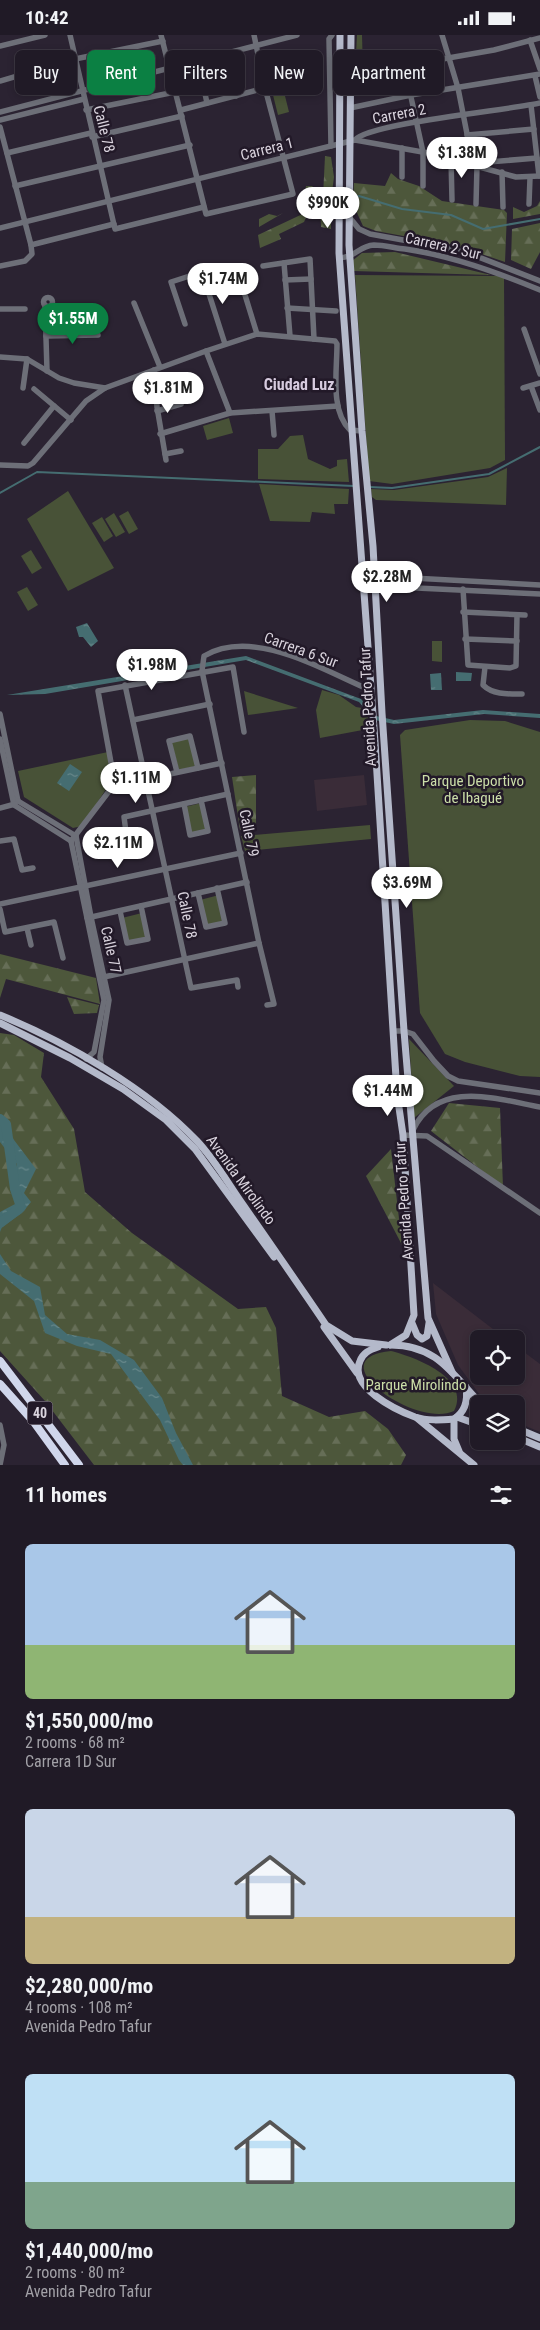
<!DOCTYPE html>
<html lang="en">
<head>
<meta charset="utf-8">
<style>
	:root { --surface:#201a26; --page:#28232e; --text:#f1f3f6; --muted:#a2a1a7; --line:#3d3843; --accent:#0b8043 }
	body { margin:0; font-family:"Roboto Condensed",sans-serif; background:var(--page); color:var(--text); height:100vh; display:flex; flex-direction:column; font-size:19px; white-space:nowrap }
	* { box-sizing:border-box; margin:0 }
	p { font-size:16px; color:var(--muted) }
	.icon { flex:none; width:28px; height:28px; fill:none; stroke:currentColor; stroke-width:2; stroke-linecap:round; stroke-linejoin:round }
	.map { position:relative; height:1430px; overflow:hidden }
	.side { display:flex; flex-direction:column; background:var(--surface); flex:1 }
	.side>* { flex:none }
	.top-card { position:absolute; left:15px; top:15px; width:510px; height:45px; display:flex; gap:10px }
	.tools { position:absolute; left:470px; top:1295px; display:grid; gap:10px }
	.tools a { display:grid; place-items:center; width:55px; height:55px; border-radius:8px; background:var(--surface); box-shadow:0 2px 8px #0003,0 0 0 1px var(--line); font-size:25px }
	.price { position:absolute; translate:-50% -42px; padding:0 11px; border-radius:18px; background:#fff; color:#222; font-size:16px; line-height:32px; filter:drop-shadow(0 1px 2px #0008) }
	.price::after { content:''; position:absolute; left:50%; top:30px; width:15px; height:11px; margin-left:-8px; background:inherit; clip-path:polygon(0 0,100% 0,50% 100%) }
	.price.selected { background:var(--accent); color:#fff }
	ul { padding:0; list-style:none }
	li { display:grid; align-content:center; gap:10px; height:265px; padding:0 25px }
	li span { display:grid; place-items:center; height:155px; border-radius:8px; color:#555 }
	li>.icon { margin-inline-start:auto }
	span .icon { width:90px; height:90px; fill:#fffc; stroke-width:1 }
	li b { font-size:21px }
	h2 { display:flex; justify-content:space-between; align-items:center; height:60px; padding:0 25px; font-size:21px }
	.chip { padding:0 18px; border-radius:8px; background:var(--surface); box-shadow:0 2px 8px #0003,0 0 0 1px var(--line); font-size:18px; line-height:45px }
	.chip.selected { background:var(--accent); color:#fff }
	.status { display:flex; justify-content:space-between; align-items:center; height:35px; padding:0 25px; background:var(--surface); direction:ltr }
	.status svg { height:14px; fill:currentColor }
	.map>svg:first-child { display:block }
	.commercial { fill:#3a2c38 }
	.green { fill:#485237 }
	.forest { fill:url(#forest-firs) }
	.water { fill:url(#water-ripples) }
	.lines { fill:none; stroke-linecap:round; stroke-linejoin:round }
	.stream { stroke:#456d71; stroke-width:2 }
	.river { stroke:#456d71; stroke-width:10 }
	.minor { stroke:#6d6f78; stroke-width:5.5 }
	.major { stroke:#b4b9ca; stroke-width:7 }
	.highway { stroke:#d0d6eb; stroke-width:8 }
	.labels { text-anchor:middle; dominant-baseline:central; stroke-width:5; stroke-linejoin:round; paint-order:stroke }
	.shield { fill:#221928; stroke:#a39ca7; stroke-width:1 }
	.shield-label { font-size:14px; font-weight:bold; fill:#dad4de }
	.street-label { font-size:15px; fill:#dad4de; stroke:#221928 }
	.park-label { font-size:15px; fill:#ccdfa9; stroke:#221928 }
	.neighbourhood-label { font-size:16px; font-weight:bold; fill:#d7cbdf; stroke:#221928 }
</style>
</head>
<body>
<div class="status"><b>10:42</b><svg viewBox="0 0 49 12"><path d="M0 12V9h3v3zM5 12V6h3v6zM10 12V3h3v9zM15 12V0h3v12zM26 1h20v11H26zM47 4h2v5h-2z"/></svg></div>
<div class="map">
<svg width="540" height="1430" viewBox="0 0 540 1430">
	<defs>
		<pattern id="forest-firs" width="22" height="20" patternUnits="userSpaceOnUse" patternTransform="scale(1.25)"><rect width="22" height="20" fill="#4d573b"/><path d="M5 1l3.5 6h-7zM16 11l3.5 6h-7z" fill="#666e57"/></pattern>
		<pattern id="water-ripples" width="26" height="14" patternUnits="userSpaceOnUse" patternTransform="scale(1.25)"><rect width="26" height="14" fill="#456d71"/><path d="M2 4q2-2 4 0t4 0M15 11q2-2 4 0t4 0" fill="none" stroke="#68888b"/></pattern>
	</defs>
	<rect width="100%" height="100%" fill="#2b2332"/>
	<g class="commercial">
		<path d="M 364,740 L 367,770 L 317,776 L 314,745 Z"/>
		<path d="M 433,1248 L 506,1304 L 479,1304 L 479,1341 L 516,1341 L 516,1311 L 540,1329 L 540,1397 L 516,1387 L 516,1369 L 489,1369 L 485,1367 L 458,1330 L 436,1279 Z"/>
	</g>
	<g class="green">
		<path d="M 357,0 L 362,0 L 363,36 L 355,38 Z"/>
		<path d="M 284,57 L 289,77 L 278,80 L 273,60 Z"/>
		<path d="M 355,240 L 504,241 L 505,425 L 490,433 L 392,449 L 369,446 Z"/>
		<path d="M 229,383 L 233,398 L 207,405 L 203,391 Z"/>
		<path d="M 303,400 L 308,424 L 330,434 L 337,431 L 337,425 L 347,424 L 349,447 L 258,444 L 258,414 L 278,414 L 290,401 Z"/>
		<path d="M 507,433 L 506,470 L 376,465 L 372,462 L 371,454 L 394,455 L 488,442 Z"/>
		<path d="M 259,449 L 349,454 L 348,469 L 334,469 L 335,479 L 312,477 L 310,487 L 270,486 Z"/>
		<path d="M 68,456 L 114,533 L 68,556 L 27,484 Z"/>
		<path d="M 128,476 L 138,494 L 129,499 L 119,481 Z"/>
		<path d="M 114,478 L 125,497 L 116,502 L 105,484 Z"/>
		<path d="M 102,482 L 113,501 L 104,507 L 92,488 Z"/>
		<path d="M 31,515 L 42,533 L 32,539 L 21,521 Z"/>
		<path d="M 27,552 L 38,570 L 28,576 L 17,557 Z"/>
		<path d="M 432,606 L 442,606 L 442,627 L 432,626 Z"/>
		<path d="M 322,655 L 339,660 L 356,672 L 368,674 L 368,694 L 320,703 L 316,675 Z"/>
		<path d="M 244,656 L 298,673 L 248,680 Z"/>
		<path d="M 470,685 L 505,686 L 540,697 L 540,1042 L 520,1041 L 465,1027 L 445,1019 L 420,978 L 400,700 L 405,695 Z"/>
		<path d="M 189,702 L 196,731 L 179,735 L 171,706 Z"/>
		<path d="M 108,717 L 112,745 L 82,791 L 73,793 L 24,762 L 18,736 Z"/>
		<path d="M 201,768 L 207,795 L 191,798 L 185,772 Z"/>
		<path d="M 370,790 L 371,804 L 245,816 L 241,801 Z"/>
		<path d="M 219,860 L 225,888 L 206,892 L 200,865 Z"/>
		<path d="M 142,878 L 148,904 L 127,908 L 122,883 Z"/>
		<path d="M 409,1004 L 454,1051 L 414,1083 Z"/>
		<path d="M 391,1316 C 415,1322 471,1343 454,1376 C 415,1394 316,1323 391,1316 Z"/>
	</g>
	<g class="forest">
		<path d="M 325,121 L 331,122 L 334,142 L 332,157 L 323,162 Z"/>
		<path d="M 391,138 L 398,144 L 419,151 L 442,166 L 504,175 L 507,178 L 505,227 L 458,211 L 376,196 L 363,191 L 353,169 L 354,148 L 385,151 Z"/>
		<path d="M 306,151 L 312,151 L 317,156 L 312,166 L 303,171 Z"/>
		<path d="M 540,166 L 540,179 L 513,184 L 513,172 L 524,177 L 537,171 Z"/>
		<path d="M 331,167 L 331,194 L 321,192 L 320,170 Z"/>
		<path d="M 309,176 L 304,187 L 279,199 L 281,204 L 260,213 L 258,200 Z"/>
		<path d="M 283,178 L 259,192 L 259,184 L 269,179 L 277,181 Z"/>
		<path d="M 540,188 L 540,217 L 531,234 L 511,225 L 512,194 Z"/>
		<path d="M 395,217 L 491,240 L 353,236 L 352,226 L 362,218 Z"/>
		<path d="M 256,740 L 256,795 L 240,795 L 232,742 Z"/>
		<path d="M 0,919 L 96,943 L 100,969 L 6,944 L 0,963 Z"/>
		<path d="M 67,962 L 99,970 L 97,978 L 74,979 Z"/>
		<path d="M 0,998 L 14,1000 L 44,1018 L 41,1042 L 74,1094 L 85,1157 L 132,1198 L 238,1274 L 266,1272 L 276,1293 L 282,1361 L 329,1382 L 365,1376 L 388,1394 L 406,1420 L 401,1430 L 94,1430 L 45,1366 L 0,1316 Z"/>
		<path d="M 449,1068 L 500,1073 L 503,1152 L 431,1096 Z"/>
		<path d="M 391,1114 L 402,1210 L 366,1141 Z"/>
	</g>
	<g class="water">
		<path d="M 87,588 L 98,606 L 91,612 L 83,602 L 79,602 L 76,592 Z"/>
		<path d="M 246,621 L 361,664 L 376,681 L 394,685 L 483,675 L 540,679 L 540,683 L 484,679 L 394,689 L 375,685 L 359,667 L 246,625 L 45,659 L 7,660 Z"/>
		<path d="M 456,637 L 472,638 L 471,646 L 456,646 Z"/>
		<path d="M 441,638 L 442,655 L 431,655 L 430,639 Z"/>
		<path d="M 70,729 L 82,737 L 69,756 L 57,748 Z"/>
		<path d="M 0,1079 L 14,1105 L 36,1134 L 24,1158 L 31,1167 L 22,1178 L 2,1192 L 0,1197 L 0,1177 L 17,1168 L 17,1129 L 0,1107 Z"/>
		<path d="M 0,1219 L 11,1236 L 40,1252 L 45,1280 L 67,1299 L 100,1305 L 134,1325 L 162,1363 L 176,1398 L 193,1430 L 183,1430 L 179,1425 L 160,1385 L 111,1319 L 77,1311 L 45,1298 L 34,1266 L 0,1239 Z"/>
	</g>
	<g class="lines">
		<g class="stream">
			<path d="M 351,162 L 359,161 L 402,174 L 451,180 L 483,194 L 540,184"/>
			<path d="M 369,452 L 392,453 L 489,439 L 540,412"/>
			<path d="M 0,458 L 37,437 L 354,451"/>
		</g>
		<path class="river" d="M 0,1084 L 6,1089 L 15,1154 L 21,1172 L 0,1188"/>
		<g class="minor">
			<path d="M 70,0 L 115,194 L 204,172"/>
			<path d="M 161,0 L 206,179 L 293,159 L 265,53 L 254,0"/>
			<path d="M 442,0 L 458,53 L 469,109 L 477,131 L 476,169"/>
			<path d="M 530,5 L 540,34"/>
			<path d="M 0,11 L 45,0"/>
			<path d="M 227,18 L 236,61"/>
			<path d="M 198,26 L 207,68"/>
			<path d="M 404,30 L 423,117 L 423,151"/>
			<path d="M 351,40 L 494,15 L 540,3"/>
			<path d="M 535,41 L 540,62"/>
			<path d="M 0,46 L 75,24 L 163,6"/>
			<path d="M 531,70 L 539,141"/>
			<path d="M 350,73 L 411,60 L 540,39"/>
			<path d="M 86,75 L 175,57"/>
			<path d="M 181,75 L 265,53"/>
			<path d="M 0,77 L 297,0"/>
			<path d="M 0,85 L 84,64"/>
			<path d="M 0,92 L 31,210 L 32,219 L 25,226 L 0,231"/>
			<path d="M 467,100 L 534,94"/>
			<path d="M 92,102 L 182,81"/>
			<path d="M 355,105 C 369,88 510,75 540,68"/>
			<path d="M 331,111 L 329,4 L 332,0"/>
			<path d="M 402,113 L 402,142"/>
			<path d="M 430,117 L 455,112"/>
			<path d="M 7,118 L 91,98"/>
			<path d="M 451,124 L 452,165"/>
			<path d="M 476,128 L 537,123"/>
			<path d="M 502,137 L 503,172"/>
			<path d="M 15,151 L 190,110"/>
			<path d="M 529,169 L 530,143"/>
			<path d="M 350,183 L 359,194 L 370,199 L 463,216 L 540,246"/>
			<path d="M 0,193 L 355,105 L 428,118 L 516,142 L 540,141"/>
			<path d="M 31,210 L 114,189"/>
			<path d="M 339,223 C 357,222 358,211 374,210 C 384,210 395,213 405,214 C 452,221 496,237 540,255"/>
			<path d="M 284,228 L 290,301"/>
			<path d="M 263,231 L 310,224 L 314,304"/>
			<path d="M 285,245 L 311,244"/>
			<path d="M 245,260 L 257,299"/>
			<circle cx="48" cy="267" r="4.5"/>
			<path d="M 134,268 L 160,332"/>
			<path d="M 45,270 L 47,336"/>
			<path d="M 287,273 L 336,276"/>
			<path d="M 0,274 L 25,274"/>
			<path d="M 185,289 L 171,247 L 202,237 L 225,309"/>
			<path d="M 524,294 L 540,339"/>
			<path d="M 46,301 L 98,300"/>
			<path d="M 206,316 L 230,378"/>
			<path d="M 0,322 L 27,324 L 59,343 L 74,348 L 105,353"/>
			<path d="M 154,335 L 157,372 L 166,425"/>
			<path d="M 531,351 L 540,375"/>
			<path d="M 23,353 L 27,324"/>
			<path d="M 523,353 L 540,348"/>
			<path d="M 34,354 L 71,385"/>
			<path d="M 156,356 L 179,351"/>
			<path d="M 157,376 L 181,369"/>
			<path d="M 272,376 L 274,400"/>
			<path d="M 160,399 L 230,378 L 338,371"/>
			<path d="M 24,408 L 54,371"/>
			<path d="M 165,419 L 181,416"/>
			<path d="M 0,430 L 28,431 L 33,428 L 86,366 L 105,353 L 206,316 L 257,299 L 335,306 L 337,309 C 337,336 330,376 350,395 L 362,396"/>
			<path d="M 375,541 L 540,550"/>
			<path d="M 375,551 L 540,559"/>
			<path d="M 463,554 L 468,630 L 510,633 L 516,631 L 517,580"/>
			<path d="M 463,577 L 525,580"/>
			<path d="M 465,604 L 517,606"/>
			<path d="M 485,632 L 483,650 C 493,660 509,659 522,659"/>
			<path d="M 125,650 L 191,953 L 237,945 L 238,952"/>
			<path d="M 0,679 L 18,766"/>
			<path d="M 133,685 L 210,669"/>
			<path d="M 0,704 L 14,770 L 71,806"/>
			<path d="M 177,737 L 169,706 L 190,701 L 198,733"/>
			<path d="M 113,751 L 222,728"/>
			<path d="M 18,766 L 76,801"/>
			<path d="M 184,769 L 190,800 L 208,796 L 201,765"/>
			<path d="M 0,773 L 15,769"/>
			<path d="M 76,801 L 91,882 L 109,965 L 100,1022 L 102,1033"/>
			<path d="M 0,806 L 14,804 L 22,835 L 33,833"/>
			<path d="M 71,806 L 113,751 L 114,744 L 98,656 L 233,632 L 244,697"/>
			<path d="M 71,806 L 104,965 L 94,1017 L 86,1024"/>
			<path d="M 110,817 L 128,812 L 124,782 L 228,759"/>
			<path d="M 198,858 L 206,892 L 225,888 L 217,853"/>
			<path d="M 0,869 L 241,818"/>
			<path d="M 0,874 L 5,897 L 54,887 L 63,923"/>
			<path d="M 120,876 L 127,908 L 148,904 L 141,871"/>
			<path d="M 87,883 L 247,847"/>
			<path d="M 27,893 L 31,910"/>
			<path d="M 104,942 L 259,908"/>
			<path d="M 267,970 L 274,969 L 259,908 L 202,636 L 204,621 C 253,592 323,635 370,655"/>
			<path d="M 393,996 L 404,996 L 413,999 L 434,1026 L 448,1041 L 458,1046 L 540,1058"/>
			<path d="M 413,1095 C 437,1044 497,1064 540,1072"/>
			<path d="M 403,1100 L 427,1101 L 540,1178"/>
			<path d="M 0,1390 L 4,1410 L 0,1430"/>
		</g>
		<g class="major">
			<path d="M 340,0 L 339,218 L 375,707 L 397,1059 L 403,1100 L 414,1280 L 406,1300 L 390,1310"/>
			<path d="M 351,0 L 349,210 L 362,396 L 373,511 L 382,678 L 404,996 L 428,1283 L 452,1337"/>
			<path d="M 0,980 C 66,1007 148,1054 197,1106 C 215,1125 229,1150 244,1171 C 271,1210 299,1250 326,1290 L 352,1306 L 386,1310"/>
			<path d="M 0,988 L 70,1023 L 123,1054 L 166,1085 L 195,1114 L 274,1222"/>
			<path d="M 412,1288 L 417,1300 L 422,1304 L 427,1301 L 429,1288"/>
			<path d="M 324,1292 L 357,1338"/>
			<path d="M 391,1310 C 437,1310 452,1339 481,1369"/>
			<path d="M 378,1312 C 369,1315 363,1318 360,1326 C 348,1352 396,1375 415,1382 C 427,1386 441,1385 454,1384 C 465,1377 468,1365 466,1352"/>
			<path d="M 457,1382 L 479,1390"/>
			<path d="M 417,1383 L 474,1430"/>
			<path d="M 454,1384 L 454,1404 L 459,1416"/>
			<path d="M 516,1393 L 540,1403"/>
			<path d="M 516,1402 L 540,1412"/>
		</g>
		<g class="highway">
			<path d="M 0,1326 L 79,1430"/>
			<path d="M 0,1349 L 33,1386 L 65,1430"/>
		</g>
	</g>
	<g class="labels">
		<rect class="shield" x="27.5" y="1366.5" width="25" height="23" rx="4"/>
		<g class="shield-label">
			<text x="40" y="1378">40</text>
		</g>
		<g class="street-label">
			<text transform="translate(399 79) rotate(-11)">Carrera 2</text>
			<text transform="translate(104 94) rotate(76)">Calle 78</text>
			<text transform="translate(267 114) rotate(-14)">Carrera 1</text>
			<text transform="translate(443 211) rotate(13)">Carrera 2 Sur</text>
			<text transform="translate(301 615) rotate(20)">Carrera 6 Sur</text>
			<text transform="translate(368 672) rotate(-93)">Avenida Pedro Tafur</text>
			<text transform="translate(249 798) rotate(78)">Calle 79</text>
			<text transform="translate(187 880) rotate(78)">Calle 78</text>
			<text transform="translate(111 915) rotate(77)">Calle 77</text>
			<text transform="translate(241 1145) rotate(54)">Avenida Mirolindo</text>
			<text transform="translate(404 1166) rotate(-94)">Avenida Pedro Tafur</text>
		</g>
		<g class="park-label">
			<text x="473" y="746">Parque Deportivo<tspan x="473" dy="17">de Ibagué</tspan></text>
			<text x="416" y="1350">Parque Mirolindo</text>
		</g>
		<g class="neighbourhood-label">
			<text x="299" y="349">Ciudad Luz</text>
		</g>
	</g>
</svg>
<div class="tools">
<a><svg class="icon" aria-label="locate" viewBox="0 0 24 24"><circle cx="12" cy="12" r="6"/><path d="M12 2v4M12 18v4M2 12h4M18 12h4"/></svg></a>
<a><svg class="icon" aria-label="layers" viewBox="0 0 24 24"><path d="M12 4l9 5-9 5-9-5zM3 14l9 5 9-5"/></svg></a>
</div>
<b class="price" style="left:462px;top:144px">$1.38M</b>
<b class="price" style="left:328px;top:194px">$990K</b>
<b class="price" style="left:223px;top:270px">$1.74M</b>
<b class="price selected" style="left:73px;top:310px">$1.55M</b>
<b class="price" style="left:168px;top:379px">$1.81M</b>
<b class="price" style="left:387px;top:568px">$2.28M</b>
<b class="price" style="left:152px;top:656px">$1.98M</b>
<b class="price" style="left:136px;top:769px">$1.11M</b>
<b class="price" style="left:118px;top:834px">$2.11M</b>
<b class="price" style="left:407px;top:874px">$3.69M</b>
<b class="price" style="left:388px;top:1082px">$1.44M</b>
<div class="top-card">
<a class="chip">Buy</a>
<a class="chip selected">Rent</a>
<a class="chip">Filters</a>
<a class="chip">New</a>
<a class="chip">Apartment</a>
</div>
</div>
<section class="side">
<h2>11 homes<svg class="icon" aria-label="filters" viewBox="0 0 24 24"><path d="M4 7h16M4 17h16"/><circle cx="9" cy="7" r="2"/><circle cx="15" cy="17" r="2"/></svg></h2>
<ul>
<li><span style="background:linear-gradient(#a9c7e8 65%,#8fb573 0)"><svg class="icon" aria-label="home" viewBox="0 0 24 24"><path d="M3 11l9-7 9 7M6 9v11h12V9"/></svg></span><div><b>$1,550,000/mo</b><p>2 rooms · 68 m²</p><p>Carrera 1D Sur</p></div></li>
<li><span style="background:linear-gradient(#c9d6e8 70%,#c2b280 0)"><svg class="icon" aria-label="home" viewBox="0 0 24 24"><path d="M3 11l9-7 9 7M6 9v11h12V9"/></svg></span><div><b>$2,280,000/mo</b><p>4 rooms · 108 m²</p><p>Avenida Pedro Tafur</p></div></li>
<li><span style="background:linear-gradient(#bfe0f5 70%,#7fa58c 0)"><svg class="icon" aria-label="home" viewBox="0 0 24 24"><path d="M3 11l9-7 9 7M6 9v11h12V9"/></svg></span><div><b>$1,440,000/mo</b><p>2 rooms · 80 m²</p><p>Avenida Pedro Tafur</p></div></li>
</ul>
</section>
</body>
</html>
